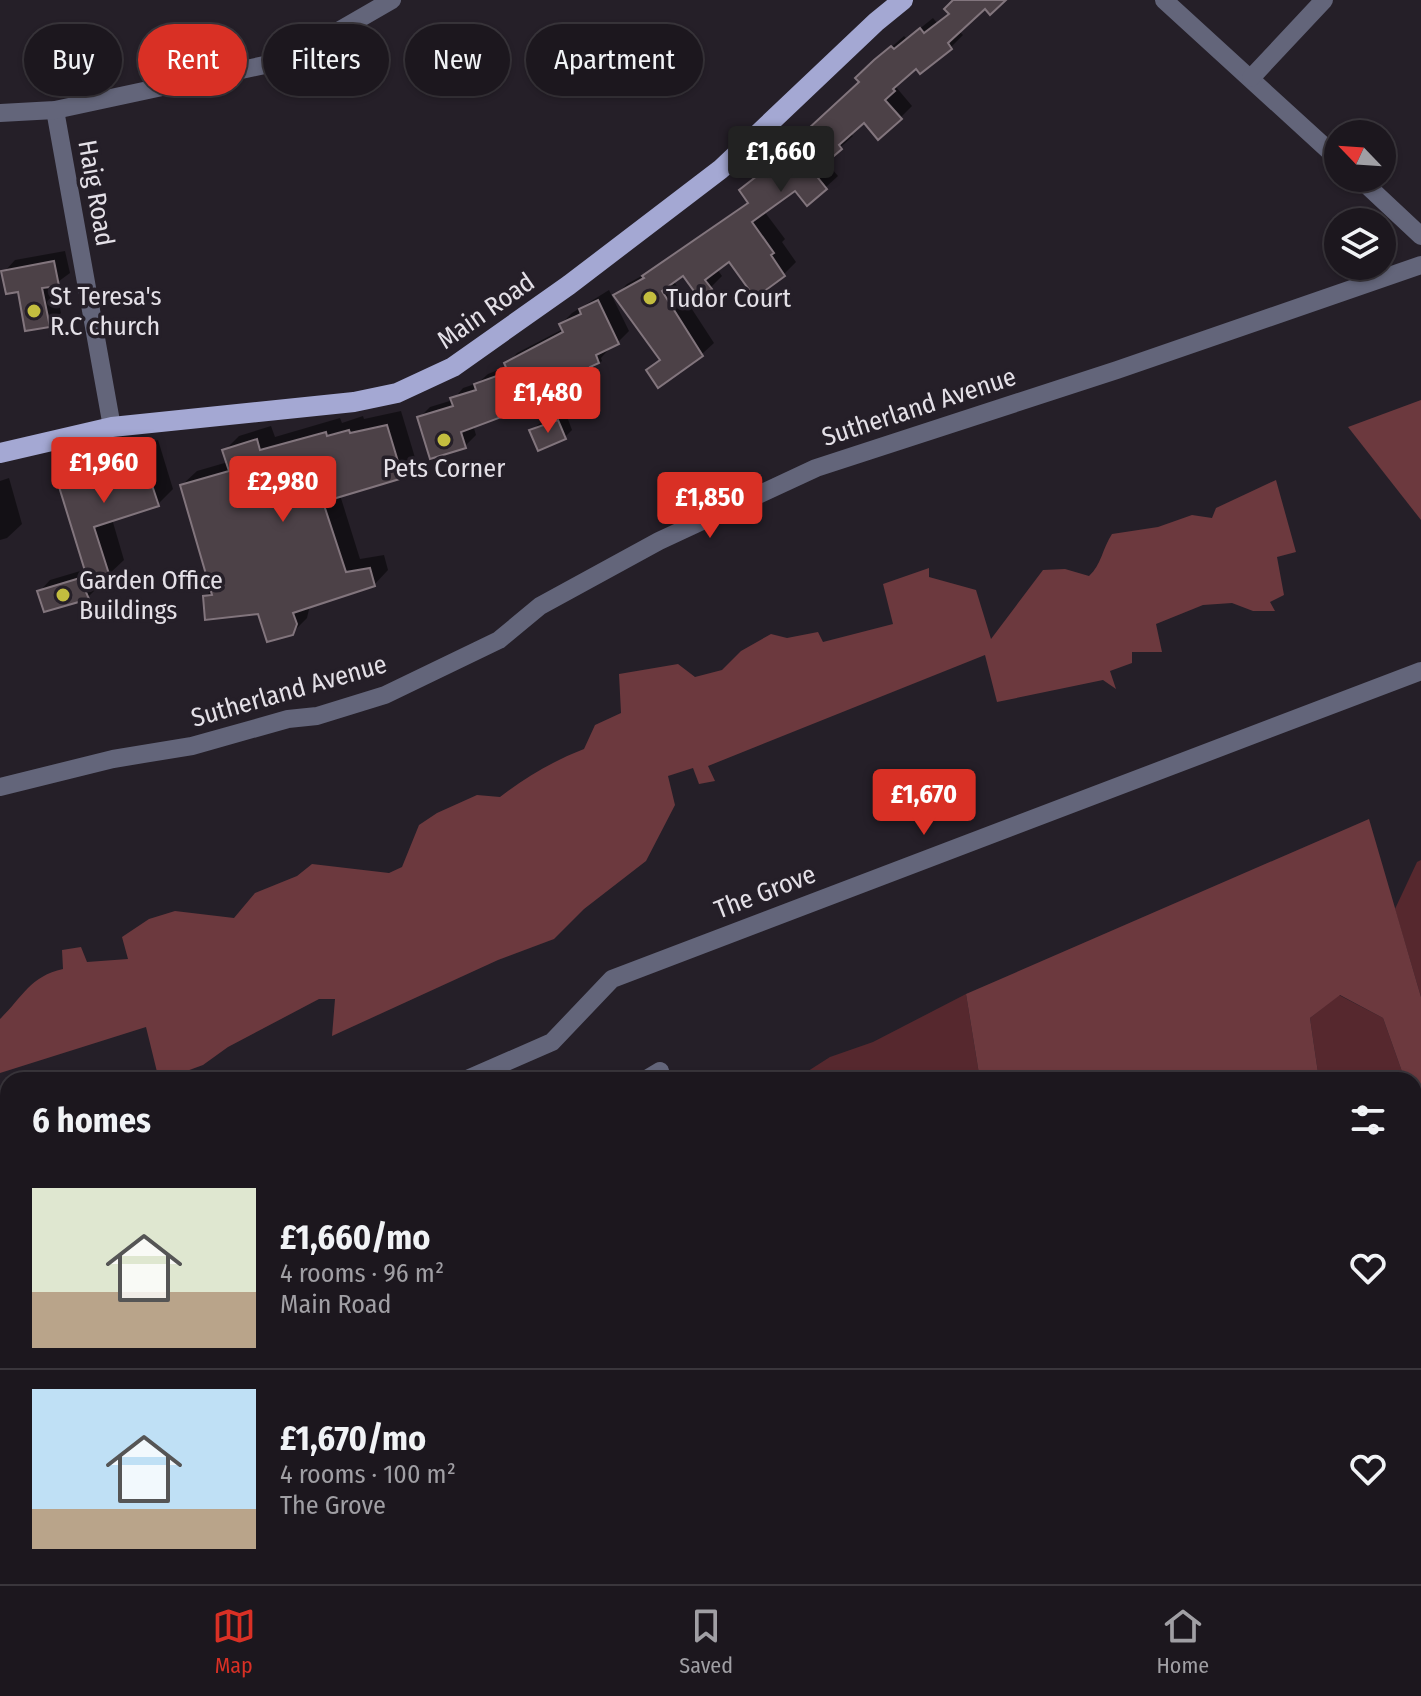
<!DOCTYPE html>
<html lang="en">
<head>
<meta charset="utf-8">
<style>
	:root { --surface:#1c171e; --page:#29242b; --text:#f1f3f6; --muted:#a09fa4; --line:#3a363c; --accent:#d93025 }
	body { margin:0; font-family:"Fira Sans Condensed",sans-serif; background:var(--page); color:var(--text); height:100vh; display:flex; flex-direction:column; font-size:30px; white-space:nowrap }
	* { box-sizing:border-box; margin:0 }
	p { font-size:26px; color:var(--muted) }
	.icon { flex:none; width:44px; height:44px; fill:none; stroke:currentColor; stroke-width:2; stroke-linecap:round; stroke-linejoin:round }
	.map { position:relative; flex:1; overflow:hidden }
	.drawer { position:absolute; left:0px; top:1072px; width:1422px; height:512px; display:flex; flex-direction:column; background:var(--surface); border-radius:24px 24px 0 0; box-shadow:0 2px 6px #0004,0 0 0 2px var(--line) }
	.drawer>* { flex:none }
	.top-card { position:absolute; left:24px; top:24px; width:800px; height:72px; display:flex; gap:16px }
	.needle { width:52px; rotate:295deg }
	.tools { position:absolute; left:1324px; top:120px; display:grid; gap:16px }
	.tools a { display:grid; place-items:center; width:72px; height:72px; border-radius:50%; background:var(--surface); box-shadow:0 2px 6px #0004,0 0 0 2px var(--line); font-size:40px }
	.price { position:absolute; translate:-50% -68px; padding:0 18px; border-radius:8px; background:var(--accent); color:#fff; font-size:26px; line-height:52px; filter:drop-shadow(0 2px 4px #0008) }
	.price::after { content:''; position:absolute; left:50%; top:48px; width:24px; height:18px; margin-left:-12px; background:inherit; clip-path:polygon(0 0,100% 0,50% 100%) }
	.price.active { background:#222; color:#fff }
	ul { padding:0; list-style:none }
	li { display:flex; align-items:center; gap:24px; height:200px; padding:0 32px }
	li+li { border-top:2px solid var(--line) }
	li span { display:grid; place-items:center; flex:none; width:224px; height:160px; border-radius:0px; color:#555 }
	li>.icon { margin-inline-start:auto }
	span .icon { width:96px; height:96px; fill:#fffc; stroke-width:1 }
	li b { font-size:34px }
	h2 { display:flex; justify-content:space-between; align-items:center; height:96px; padding:0 32px; font-size:34px }
	.tag { padding:0 28px; border-radius:36px; background:var(--surface); box-shadow:0 2px 6px #0004,0 0 0 2px var(--line); font-size:28px; line-height:72px }
	.tag.active { background:var(--accent); color:#fff }
	.tabs { display:flex; justify-content:space-around; align-items:center; height:112px; border-top:2px solid var(--line); background:var(--surface); font-size:22px; color:var(--muted) }
	.tabs a { display:grid; justify-items:center; gap:4px }
	.tabs .active { color:var(--accent) }
	.map>svg:first-child { display:block }
	.green { fill:#56282e }
	.forest { fill:#6c393e }
	.shadow { fill:#0007 }
	.building { fill:#4c4147; stroke:#82757d; stroke-width:2 }
	.lines { fill:none; stroke-linecap:round; stroke-linejoin:round }
	.minor { stroke:#63657a; stroke-width:18 }
	.major { stroke:#a4a8d3; stroke-width:20 }
	.poi-dot { fill:#c3bd3f; stroke:#251f28; stroke-width:3 }
	.labels { text-anchor:middle; dominant-baseline:central; stroke-width:7; stroke-linejoin:round; paint-order:stroke }
	.street-label { font-size:26px; fill:#e4e0e7; stroke:#251f28 }
	.poi-label { font-size:26px; fill:#e4e0e7; stroke:#251f28; text-anchor:start }
</style>
</head>
<body>
<div class="map">
<svg width="1421" height="1584" viewBox="0 0 1421 1584">
	<rect width="100%" height="100%" fill="#251f28"/>
	<g class="green">
		<path d="M 1421,860 L 1421,997 L 1395,909 L 1417,862 Z"/>
		<path d="M 966,994 L 980,1080 L 794,1080 L 830,1057 L 873,1042 Z"/>
		<path d="M 1339,995 L 1383,1018 L 1405,1080 L 1319,1080 L 1310,1018 Z"/>
		<path d="M 1414,1531 L 1421,1537 L 1421,1584 L 1061,1584 L 1050,1576 L 1414,1576 Z"/>
		<path d="M 888,1576 L 1041,1576 L 1052,1584 L 974,1584 L 973,1581 Z"/>
	</g>
	<g class="forest">
		<path d="M 1421,400 L 1421,520 L 1348,427 Z"/>
		<path d="M 1276,480 L 1296,552 L 1277,557 L 1284,595 L 1270,602 L 1275,611 L 1253,611 L 1232,603 L 1203,605 L 1156,624 L 1162,652 L 1132,652 L 1132,663 L 1110,671 L 1116,689 L 1103,680 L 997,702 L 985,655 L 708,766 L 715,781 L 699,784 L 693,768 L 668,776 L 675,805 L 646,861 L 584,909 L 554,939 L 498,960 L 332,1036 L 335,999 L 319,999 L 228,1047 L 203,1065 L 162,1080 L 159,1080 L 146,1027 L 0,1073 L 0,1019 C 22,998 30,976 63,969 L 62,950 L 81,947 L 87,962 L 128,959 L 122,937 L 149,919 L 175,911 L 234,918 L 255,893 L 297,876 L 312,864 L 389,873 L 402,867 L 419,825 L 437,813 L 477,795 L 500,797 C 526,777 553,761 584,749 L 595,725 L 621,713 L 619,674 L 678,664 L 695,677 L 722,670 L 741,651 L 771,634 L 787,638 L 818,632 L 823,642 L 893,624 L 883,584 L 929,568 L 929,577 L 976,590 L 991,639 L 1043,570 L 1065,569 L 1089,576 C 1101,566 1103,547 1112,534 L 1158,527 L 1192,515 L 1212,518 L 1216,508 Z"/>
		<path d="M 1369,819 L 1421,997 L 1421,1140 L 1414,1139 L 1414,1080 L 1405,1080 L 1383,1018 L 1340,995 L 1310,1018 L 1319,1080 L 980,1080 L 966,994 Z"/>
		<path d="M 1421,1397 L 1421,1533 L 1414,1527 L 1414,1398 Z"/>
		<path d="M 878,1576 L 973,1581 L 974,1584 L 878,1584 Z"/>
	</g>
	<g class="shadow">
		<path d="M 955,0 L 1003,0 L 985,6 L 958,30 L 963,35 L 951,47 L 921,71 L 917,67 L 896,87 L 912,106 L 900,118 L 864,121 L 850,133 L 853,136 L 825,161 L 838,176 L 826,187 L 807,203 L 795,188 L 764,211 L 785,239 L 782,242 L 796,262 L 784,274 L 755,295 L 730,260 L 717,269 L 722,276 L 710,288 L 683,273 L 673,280 L 714,343 L 702,354 L 648,371 L 661,358 L 616,295 L 627,284 L 649,272 L 749,201 L 741,190 L 753,179 L 799,143 L 862,82 L 870,66 L 904,36 L 907,39 L 933,18 L 937,23 L 950,13 Z"/>
		<path d="M 65,251 L 70,273 L 55,284 L 61,313 L 49,325 L 4,272 L 15,260 Z"/>
		<path d="M 609,290 L 629,331 L 618,342 L 607,347 L 608,350 L 601,358 L 602,361 L 583,375 L 586,380 L 575,391 L 559,382 L 530,398 L 519,409 L 473,425 L 476,435 L 465,446 L 419,418 L 430,407 L 453,400 L 463,388 L 478,383 L 488,374 L 508,366 L 507,364 L 517,353 L 563,329 L 561,324 L 572,313 Z"/>
		<path d="M 401,411 L 416,461 L 402,476 L 340,495 L 360,559 L 384,555 L 388,570 L 374,585 L 310,605 L 307,618 L 292,633 L 260,612 L 205,597 L 212,590 L 182,485 L 197,471 L 228,462 L 224,451 L 239,436 L 271,426 L 275,437 L 340,418 L 342,423 L 363,416 L 364,419 Z"/>
		<path d="M 566,414 L 572,430 L 565,437 L 531,431 L 539,424 Z"/>
		<path d="M 158,440 L 173,489 L 158,504 L 112,519 L 124,560 L 108,575 L 96,579 L 99,586 L 88,597 L 39,592 L 50,580 L 87,569 L 58,477 L 74,462 L 118,447 L 120,452 Z"/>
		<path d="M 9,478 L 22,524 L 7,538 L 0,540 L 0,481 Z"/>
	</g>
	<g class="building">
		<path d="M 953,0 L 1006,0 L 990,15 L 985,9 L 948,43 L 952,49 L 920,74 L 916,69 L 893,89 L 895,91 L 885,100 L 902,119 L 878,140 L 864,123 L 839,145 L 842,149 L 814,173 L 827,189 L 807,206 L 795,191 L 752,222 L 774,253 L 771,255 L 785,276 L 755,298 L 729,262 L 705,280 L 712,289 L 699,298 L 683,276 L 662,291 L 703,356 L 658,388 L 646,370 L 660,360 L 613,295 L 644,278 L 642,276 L 748,203 L 739,190 L 798,144 L 795,141 L 859,82 L 855,78 L 874,60 L 891,46 L 894,49 L 920,28 L 924,33 L 949,14 L 944,9 Z"/>
		<path d="M 54,261 L 59,286 L 42,288 L 50,327 L 25,331 L 18,292 L 6,294 L 1,271 Z"/>
		<path d="M 598,300 L 619,344 L 596,355 L 599,363 L 590,367 L 592,374 L 572,383 L 576,392 L 565,398 L 558,384 L 518,404 L 520,410 L 461,432 L 466,448 L 430,459 L 417,417 L 453,406 L 450,398 L 476,390 L 474,384 L 508,372 L 504,363 L 563,332 L 559,324 L 581,314 L 579,309 Z"/>
		<path d="M 558,420 L 566,439 L 538,451 L 529,430 Z"/>
		<path d="M 387,425 L 403,478 L 323,502 L 346,572 L 370,568 L 375,586 L 293,613 L 297,624 L 293,635 L 267,642 L 258,614 L 205,620 L 203,596 L 212,595 L 180,485 L 229,471 L 222,450 L 257,439 L 260,450 L 326,432 L 327,436 L 349,430 L 350,433 Z"/>
		<path d="M 142,455 L 159,506 L 94,527 L 110,577 L 89,584 L 56,477 L 103,462 L 105,467 Z"/>
		<path d="M 80,578 L 89,599 L 44,612 L 37,591 Z"/>
	</g>
	<g class="lines">
		<g class="minor">
			<path d="M 1164,0 L 1338,159"/>
			<path d="M 1251,78 L 1324,0"/>
			<path d="M 55,110 L 112,427"/>
			<path d="M 0,113 L 55,110 L 288,60 L 392,0"/>
			<path d="M 1359,178 L 1421,236"/>
			<path d="M 0,787 L 113,759 L 192,746 L 288,719 L 317,716 L 385,695 L 499,640 L 540,606 L 659,541 L 816,468 L 1117,370 L 1421,265"/>
			<path d="M 465,1080 L 552,1042 L 612,979 L 1421,671"/>
			<path d="M 645,1080 L 660,1071"/>
			<path d="M 0,1199 L 8,1199"/>
			<path d="M 0,1253 L 8,1250"/>
			<path d="M 1414,1389 L 1421,1387"/>
			<path d="M 1414,1493 L 1421,1500"/>
			<path d="M 0,1557 L 8,1551"/>
			<path d="M 513,1576 L 515,1584"/>
			<path d="M 462,1584 L 471,1576"/>
		</g>
		<path class="major" d="M 0,453 L 112,427 L 354,402 L 397,393 L 453,367 L 569,285 L 721,169 L 876,22 L 903,0"/>
	</g>
	<g class="poi-dot">
		<circle cx="650" cy="298" r="8"/>
		<circle cx="34" cy="311" r="8"/>
		<circle cx="444" cy="440" r="8"/>
		<circle cx="63" cy="595" r="8"/>
	</g>
	<g class="labels">
		<g class="street-label">
			<text transform="translate(96 193) rotate(80)">Haig Road</text>
			<text transform="translate(486 311) rotate(-35)">Main Road</text>
			<text transform="translate(919 407) rotate(-18)">Sutherland Avenue</text>
			<text transform="translate(289 691) rotate(-16)">Sutherland Avenue</text>
			<text transform="translate(765 892) rotate(-21)">The Grove</text>
		</g>
		<g class="poi-label">
			<text x="50" y="296">St Teresa's<tspan x="50" dy="30">R.C church</tspan></text>
			<text x="666" y="298">Tudor Court</text>
			<text x="444" y="468" text-anchor="middle">Pets Corner</text>
			<text x="79" y="580">Garden Office<tspan x="79" dy="30">Buildings</tspan></text>
		</g>
	</g>
</svg>
<div class="tools">
<a><svg class="needle" viewBox="-14 -14 28 28"><path d="M0-13l5 13h-10z" fill="#e53935"/><path d="M0 13l5-13h-10z" fill="#a09fa4"/></svg></a>
<a><svg class="icon" aria-label="layers" viewBox="0 0 24 24"><path d="M12 4l9 5-9 5-9-5zM3 14l9 5 9-5"/></svg></a>
</div>
<b class="price active" style="left:781px;top:194px">£1,660</b>
<b class="price" style="left:548px;top:435px">£1,480</b>
<b class="price" style="left:104px;top:505px">£1,960</b>
<b class="price" style="left:283px;top:524px">£2,980</b>
<b class="price" style="left:710px;top:540px">£1,850</b>
<b class="price" style="left:924px;top:837px">£1,670</b>
<div class="top-card">
<a class="tag">Buy</a>
<a class="tag active">Rent</a>
<a class="tag">Filters</a>
<a class="tag">New</a>
<a class="tag">Apartment</a>
</div>
<section class="drawer">
<h2>6 homes<svg class="icon" aria-label="filters" viewBox="0 0 24 24"><path d="M4 7h16M4 17h16"/><circle cx="9" cy="7" r="2"/><circle cx="15" cy="17" r="2"/></svg></h2>
<ul>
<li><span style="background:linear-gradient(#dfe7d0 65%,#b9a48a 0)"><svg class="icon" aria-label="home" viewBox="0 0 24 24"><path d="M3 11l9-7 9 7M6 9v11h12V9"/></svg></span><div><b>£1,660/mo</b><p>4 rooms · 96 m²</p><p>Main Road</p></div><svg class="icon" aria-label="heart" viewBox="0 0 24 24"><path d="M12 20l-8-8c-3-5 5-10 8-4 3-6 11-1 8 4z"/></svg></li>
<li><span style="background:linear-gradient(#bfe0f5 75%,#b9a48a 0)"><svg class="icon" aria-label="home" viewBox="0 0 24 24"><path d="M3 11l9-7 9 7M6 9v11h12V9"/></svg></span><div><b>£1,670/mo</b><p>4 rooms · 100 m²</p><p>The Grove</p></div><svg class="icon" aria-label="heart" viewBox="0 0 24 24"><path d="M12 20l-8-8c-3-5 5-10 8-4 3-6 11-1 8 4z"/></svg></li>
</ul>
</section>
</div>
<nav class="tabs">
<a class="active"><svg class="icon" aria-label="map" viewBox="0 0 24 24"><path d="M3 6l6-2 6 2 6-2v14l-6 2-6-2-6 2zM9 4v14M15 6v14"/></svg>Map</a>
<a><svg class="icon" aria-label="saved" viewBox="0 0 24 24"><path d="M7 4h10v16l-5-4-5 4z"/></svg>Saved</a>
<a><svg class="icon" aria-label="home" viewBox="0 0 24 24"><path d="M3 11l9-7 9 7M6 9v11h12V9"/></svg>Home</a>
</nav>
</body>
</html>
